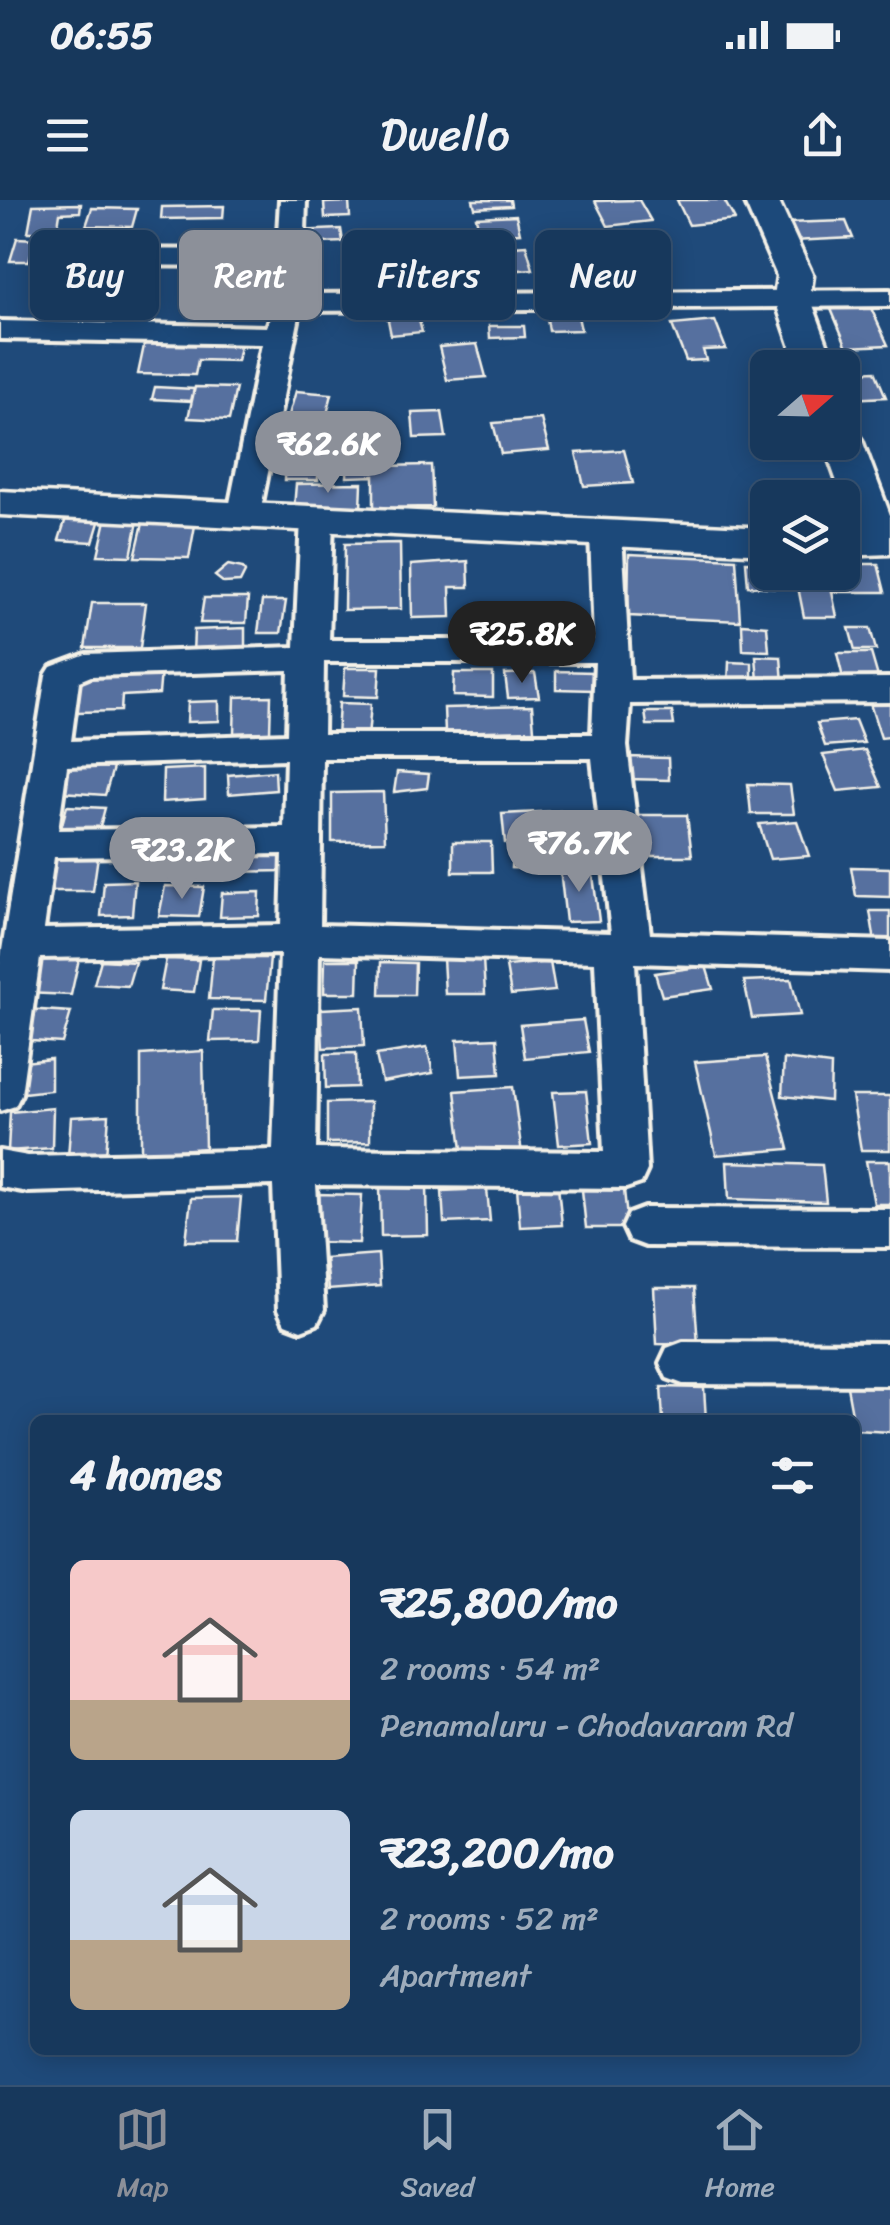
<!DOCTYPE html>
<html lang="en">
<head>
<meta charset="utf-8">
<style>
	:root { --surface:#17385c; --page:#203f62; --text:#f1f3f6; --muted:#9eacbb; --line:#365272; --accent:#8c9099 }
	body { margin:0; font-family:Sriracha,sans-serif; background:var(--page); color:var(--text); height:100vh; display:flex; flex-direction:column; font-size:38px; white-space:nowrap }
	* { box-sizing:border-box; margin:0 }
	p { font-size:32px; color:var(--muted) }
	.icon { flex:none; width:55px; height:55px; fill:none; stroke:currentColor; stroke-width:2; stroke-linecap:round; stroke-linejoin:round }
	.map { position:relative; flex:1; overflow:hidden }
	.panel { position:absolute; left:30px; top:1215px; width:830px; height:640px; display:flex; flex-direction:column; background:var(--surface); border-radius:15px; box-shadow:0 5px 25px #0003,0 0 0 2px var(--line) }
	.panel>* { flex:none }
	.hud { position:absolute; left:30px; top:30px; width:830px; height:90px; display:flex; gap:20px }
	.needle { width:65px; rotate:70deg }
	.controls { position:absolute; left:750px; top:150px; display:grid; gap:20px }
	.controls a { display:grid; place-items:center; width:110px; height:110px; border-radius:15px; background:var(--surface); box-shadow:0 5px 25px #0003,0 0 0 2px var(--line); font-size:50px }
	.price { position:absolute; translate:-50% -85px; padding:0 22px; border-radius:35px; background:var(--accent); color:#fff; font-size:32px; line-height:65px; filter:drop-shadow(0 2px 5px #0008) }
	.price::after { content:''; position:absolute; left:50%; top:60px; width:30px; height:22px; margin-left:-15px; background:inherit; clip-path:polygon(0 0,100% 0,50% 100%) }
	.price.current { background:#222; color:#fff }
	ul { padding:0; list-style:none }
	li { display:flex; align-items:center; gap:30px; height:250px; padding:0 40px }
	li span { display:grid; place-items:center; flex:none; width:280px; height:200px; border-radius:15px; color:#555 }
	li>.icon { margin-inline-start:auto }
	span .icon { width:120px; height:120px; fill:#fffc; stroke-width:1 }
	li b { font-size:42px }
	h2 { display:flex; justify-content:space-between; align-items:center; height:120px; padding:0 40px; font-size:42px }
	.tag { padding:0 35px; border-radius:15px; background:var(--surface); box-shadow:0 5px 25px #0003,0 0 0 2px var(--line); font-size:35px; line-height:90px }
	.tag.current { background:var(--accent); color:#fff }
	.status { display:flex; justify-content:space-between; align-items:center; height:70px; padding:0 50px; background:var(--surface); direction:ltr }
	.status svg { height:28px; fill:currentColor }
	header { display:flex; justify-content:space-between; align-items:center; height:130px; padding:0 40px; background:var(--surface); font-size:45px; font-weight:600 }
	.menu { display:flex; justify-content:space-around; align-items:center; height:140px; border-top:2px solid var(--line); background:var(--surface); font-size:28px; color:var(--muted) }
	.menu a { display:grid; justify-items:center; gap:5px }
	.menu .current { color:var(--accent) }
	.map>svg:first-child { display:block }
	.building { fill:#576f9f; stroke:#f4f1e8; stroke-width:2.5 }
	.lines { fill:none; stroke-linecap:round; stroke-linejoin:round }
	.street-casing { stroke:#f4f1e8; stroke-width:8 }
	.secondary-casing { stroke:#f4f1e8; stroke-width:7 }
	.street { fill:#1f4a7a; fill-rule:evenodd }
	.secondary { fill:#1f4a7a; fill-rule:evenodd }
</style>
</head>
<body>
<div class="status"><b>06:55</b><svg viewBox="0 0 49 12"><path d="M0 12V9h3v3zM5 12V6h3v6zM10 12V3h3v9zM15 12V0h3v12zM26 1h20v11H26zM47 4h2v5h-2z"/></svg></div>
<header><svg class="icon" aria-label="menu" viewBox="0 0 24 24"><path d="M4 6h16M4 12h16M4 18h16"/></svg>Dwello<svg class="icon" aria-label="share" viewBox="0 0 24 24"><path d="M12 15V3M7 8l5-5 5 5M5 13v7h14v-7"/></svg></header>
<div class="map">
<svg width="890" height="1885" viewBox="0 0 890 1885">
	<rect width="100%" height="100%" fill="#1f4a7a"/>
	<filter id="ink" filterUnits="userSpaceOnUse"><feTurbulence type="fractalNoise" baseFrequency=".01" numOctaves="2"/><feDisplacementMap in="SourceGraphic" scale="20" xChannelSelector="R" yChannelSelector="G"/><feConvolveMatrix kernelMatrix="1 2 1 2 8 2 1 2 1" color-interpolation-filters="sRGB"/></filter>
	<g filter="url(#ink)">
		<g class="building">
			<path d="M 473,0 L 510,0 L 511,6 L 475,8 Z"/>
			<path d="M 639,0 L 651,21 L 608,26 L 595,1 Z"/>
			<path d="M 677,0 L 724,0 L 735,20 L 689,25 Z"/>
			<path d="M 349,2 L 350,17 L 325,18 L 324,3 Z"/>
			<path d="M 81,4 L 80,12 L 60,13 L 57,32 L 28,32 L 33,5 Z"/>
			<path d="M 224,6 L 223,18 L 161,19 L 162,7 Z"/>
			<path d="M 92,8 L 137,9 L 132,27 L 86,26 Z"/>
			<path d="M 516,15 L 520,33 L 480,35 L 476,17 Z"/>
			<path d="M 846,21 L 853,38 L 792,41 L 786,23 Z"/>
			<path d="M 341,29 L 343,42 L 296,44 L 296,31 Z"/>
			<path d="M 17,38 L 35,39 L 29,61 L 10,61 Z"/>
			<path d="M 607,40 L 618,74 L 579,77 L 569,42 Z"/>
			<path d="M 526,45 L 533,69 L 491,72 L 485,48 Z"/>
			<path d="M 236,70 L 236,90 L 195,92 L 195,72 Z"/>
			<path d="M 130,78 L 129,106 L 106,107 L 109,79 Z"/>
			<path d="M 870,106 L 888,145 L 847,147 L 831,109 Z"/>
			<path d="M 577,112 L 581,130 L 549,131 L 546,113 Z"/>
			<path d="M 417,113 L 422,132 L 391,135 L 387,115 Z"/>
			<path d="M 715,121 L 726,149 L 703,150 L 706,160 L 686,161 L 672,125 Z"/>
			<path d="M 489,126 L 524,126 L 525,137 L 490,138 Z"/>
			<path d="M 145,141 L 202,142 L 240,146 L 237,161 L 198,160 L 195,175 L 138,174 Z"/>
			<path d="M 477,144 L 486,177 L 447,180 L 439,147 Z"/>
			<path d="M 875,171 L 886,197 L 849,199 L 842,173 Z"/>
			<path d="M 155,187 L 194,189 L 191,201 L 152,199 Z"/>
			<path d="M 195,187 L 236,188 L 229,220 L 188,218 Z"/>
			<path d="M 296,191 L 332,194 L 326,218 L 289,215 Z"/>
			<path d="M 442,212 L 446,237 L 414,238 L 412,213 Z"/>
			<path d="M 541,219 L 549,250 L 501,254 L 493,223 Z"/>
			<path d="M 368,223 L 368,238 L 379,238 L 379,266 L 431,265 L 433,307 L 374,308 L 374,276 L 347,277 L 348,247 L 328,247 L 329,224 Z"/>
			<path d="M 318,250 L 318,280 L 285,280 L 286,251 Z"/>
			<path d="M 624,250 L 633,283 L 584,286 L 576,253 Z"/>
			<path d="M 362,283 L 361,308 L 294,308 L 296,284 Z"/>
			<path d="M 66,318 L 100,319 L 93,342 L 59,340 Z"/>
			<path d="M 144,319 L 196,320 L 189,358 L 135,357 Z"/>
			<path d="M 106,320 L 138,321 L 131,356 L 98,355 Z"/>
			<path d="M 400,343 L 401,409 L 344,410 L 345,344 Z"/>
			<path d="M 629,354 L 736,359 L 740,421 L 628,416 Z"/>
			<path d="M 468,361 L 469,387 L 450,387 L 451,417 L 412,418 L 411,365 Z"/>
			<path d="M 746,362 L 768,363 L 768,372 L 786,372 L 787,388 L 748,386 Z"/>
			<path d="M 842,364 L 878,364 L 885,392 L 832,392 L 837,417 L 804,417 L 795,372 L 842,372 Z"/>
			<path d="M 228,365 L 243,368 L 245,372 L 240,382 L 224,383 L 215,376 Z"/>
			<path d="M 204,398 L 248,398 L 246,423 L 200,423 Z"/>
			<path d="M 262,401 L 286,401 L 281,433 L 258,433 Z"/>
			<path d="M 92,403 L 146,403 L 140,448 L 85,448 Z"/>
			<path d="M 742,424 L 767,426 L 769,451 L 743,450 Z"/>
			<path d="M 245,428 L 245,452 L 193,454 L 194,430 Z"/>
			<path d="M 849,428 L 870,428 L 876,450 L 855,450 Z"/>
			<path d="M 837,453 L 871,453 L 878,477 L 843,478 Z"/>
			<path d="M 756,456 L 781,457 L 783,483 L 758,481 Z"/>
			<path d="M 729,462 L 752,463 L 752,485 L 728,484 Z"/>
			<path d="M 345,468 L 380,468 L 378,497 L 343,496 Z"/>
			<path d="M 161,471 L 159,494 L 122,496 L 121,511 L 77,512 L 81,479 Z"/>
			<path d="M 556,471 L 593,472 L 594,490 L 556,489 Z"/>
			<path d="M 454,473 L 493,473 L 493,497 L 453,496 Z"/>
			<path d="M 535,473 L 539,497 L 508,498 L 505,474 Z"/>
			<path d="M 271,496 L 270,532 L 234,533 L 235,497 Z"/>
			<path d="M 219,501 L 219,521 L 187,522 L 188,502 Z"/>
			<path d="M 339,503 L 371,504 L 368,538 L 337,537 Z"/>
			<path d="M 890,503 L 890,537 L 881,538 L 870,504 Z"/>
			<path d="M 532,506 L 534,530 L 445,532 L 444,508 Z"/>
			<path d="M 645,512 L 672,512 L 674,525 L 647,525 Z"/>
			<path d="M 855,520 L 864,543 L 825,546 L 817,523 Z"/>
			<path d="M 865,550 L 881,587 L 838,591 L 823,555 Z"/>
			<path d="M 626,557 L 668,558 L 669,580 L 627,579 Z"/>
			<path d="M 69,565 L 113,568 L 105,595 L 61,592 Z"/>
			<path d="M 205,568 L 205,599 L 162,602 L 163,570 Z"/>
			<path d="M 275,571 L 276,590 L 229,594 L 228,575 Z"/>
			<path d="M 397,572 L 429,574 L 427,588 L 394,592 Z"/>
			<path d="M 748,584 L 790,585 L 794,614 L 751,614 Z"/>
			<path d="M 383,592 L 385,641 L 332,642 L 332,593 Z"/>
			<path d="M 67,606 L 105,608 L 98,634 L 60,632 Z"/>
			<path d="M 560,611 L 564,640 L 505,643 L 502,614 Z"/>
			<path d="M 628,615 L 687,615 L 692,656 L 632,656 Z"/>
			<path d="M 797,621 L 809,656 L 770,659 L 759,624 Z"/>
			<path d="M 453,642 L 491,642 L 492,672 L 453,672 Z"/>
			<path d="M 512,648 L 545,650 L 544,670 L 511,668 Z"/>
			<path d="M 286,651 L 286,671 L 224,672 L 225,653 Z"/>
			<path d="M 169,652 L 213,654 L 208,679 L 163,677 Z"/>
			<path d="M 52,655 L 98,656 L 93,691 L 45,691 Z"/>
			<path d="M 851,667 L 890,668 L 890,697 L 856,696 Z"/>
			<path d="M 592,668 L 599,721 L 566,722 L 560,669 Z"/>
			<path d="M 135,681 L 132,715 L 101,716 L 104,682 Z"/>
			<path d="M 165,686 L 204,687 L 199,717 L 159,716 Z"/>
			<path d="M 260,692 L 259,716 L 220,717 L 222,693 Z"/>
			<path d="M 870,711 L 890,711 L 890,742 L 875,742 Z"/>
			<path d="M 36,757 L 79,759 L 71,795 L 26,793 Z"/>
			<path d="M 213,758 L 270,758 L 266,800 L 209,799 Z"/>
			<path d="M 443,758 L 483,758 L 485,794 L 445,794 Z"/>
			<path d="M 166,759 L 199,760 L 194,792 L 160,790 Z"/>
			<path d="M 101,760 L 135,762 L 128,786 L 94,784 Z"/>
			<path d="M 325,760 L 359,760 L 358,793 L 324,793 Z"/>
			<path d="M 381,762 L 415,763 L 414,795 L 380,795 Z"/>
			<path d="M 550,762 L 555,791 L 511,795 L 506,766 Z"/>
			<path d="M 706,766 L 713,789 L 662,796 L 655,773 Z"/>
			<path d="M 791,779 L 800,815 L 752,818 L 744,781 Z"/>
			<path d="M 362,807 L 364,846 L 323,848 L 321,809 Z"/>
			<path d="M 25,809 L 71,812 L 62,843 L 16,840 Z"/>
			<path d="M 213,810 L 261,810 L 259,840 L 210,841 Z"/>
			<path d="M 583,820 L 589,852 L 525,858 L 520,825 Z"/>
			<path d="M 497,838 L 500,874 L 460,876 L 457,840 Z"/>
			<path d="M 427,847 L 433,873 L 382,882 L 376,855 Z"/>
			<path d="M 203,851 L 205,948 L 141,953 L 141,855 Z"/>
			<path d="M 356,853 L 357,887 L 326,888 L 325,854 Z"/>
			<path d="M 765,857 L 789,949 L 716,955 L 695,862 Z"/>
			<path d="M 51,859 L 51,890 L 14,894 L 15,863 Z"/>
			<path d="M 784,859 L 831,865 L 830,901 L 782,896 Z"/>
			<path d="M 513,887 L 522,954 L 463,958 L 455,891 Z"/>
			<path d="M 586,891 L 592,943 L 559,945 L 553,892 Z"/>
			<path d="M 852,896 L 890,896 L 890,950 L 861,950 Z"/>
			<path d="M 370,902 L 370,942 L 327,943 L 327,903 Z"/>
			<path d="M 53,908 L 52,948 L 8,951 L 10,912 Z"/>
			<path d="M 109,915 L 106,956 L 68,957 L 71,917 Z"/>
			<path d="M 866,961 L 890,961 L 890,1004 L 874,1004 Z"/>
			<path d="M 727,962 L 822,965 L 826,1002 L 729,999 Z"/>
			<path d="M 427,985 L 428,1035 L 381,1036 L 380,986 Z"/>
			<path d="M 558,986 L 562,1025 L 520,1027 L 517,987 Z"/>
			<path d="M 487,989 L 490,1021 L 444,1023 L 442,991 Z"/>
			<path d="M 582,990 L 624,990 L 628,1028 L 586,1028 Z"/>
			<path d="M 315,994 L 362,995 L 359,1043 L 312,1042 Z"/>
			<path d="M 241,997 L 237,1041 L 186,1041 L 191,998 Z"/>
			<path d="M 378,1054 L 380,1086 L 328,1090 L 325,1058 Z"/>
			<path d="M 654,1088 L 694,1088 L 698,1145 L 657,1144 Z"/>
			<path d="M 845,1176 L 890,1177 L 890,1232 L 855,1230 Z"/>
			<path d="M 661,1187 L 704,1188 L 706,1220 L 663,1220 Z"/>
		</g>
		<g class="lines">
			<g class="street-casing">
				<g id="street">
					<path d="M 280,0 L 306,0 L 303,94 L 890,90 L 890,106 L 300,111 L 260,313 L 244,323 L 228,313 L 262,144 L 0,139 L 0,121 L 267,127 L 275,103 L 277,66 L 69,65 L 55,57 L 69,49 L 277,50 Z"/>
					<path d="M 317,309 L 333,319 L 329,440 L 594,440 L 590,333 L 595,326 L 617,326 L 622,333 L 630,480 L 890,478 L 890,502 L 630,504 L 627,546 L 650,734 L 890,741 L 890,771 L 635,763 L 647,970 L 641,983 L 626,988 L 316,985 L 324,1110 L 317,1124 L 301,1130 L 285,1124 L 278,1110 L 273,985 L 28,992 L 0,987 L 0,951 L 28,956 L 273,950 L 280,754 L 40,758 L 21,894 L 15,906 L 0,911 L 0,763 L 46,475 L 51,467 L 86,454 L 295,447 L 301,319 ZM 324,462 L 595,462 L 592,534 L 323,534 ZM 289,470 L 287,534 L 71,541 L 79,481 L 91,476 ZM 322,558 L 592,558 L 611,733 L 320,725 ZM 286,559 L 284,627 L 58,630 L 67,566 ZM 283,654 L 281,725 L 44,729 L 54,657 ZM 319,754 L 595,762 L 604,952 L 316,949 Z"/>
					<path d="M 645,1008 L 890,1009 L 890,1047 L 645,1046 L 629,1040 L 623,1027 L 629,1014 Z"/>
					<path d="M 683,1142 L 890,1143 L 890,1185 L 683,1184 L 667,1178 L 660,1163 L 667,1148 Z"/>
				</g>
			</g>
			<g class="secondary-casing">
				<g id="secondary">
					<path d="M 744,0 L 778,0 L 813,76 L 810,97 L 836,168 L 798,168 L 774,97 L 777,76 Z"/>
					<path d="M 842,228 L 856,232 L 862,240 L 890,315 L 890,354 L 842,356 L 842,330 L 854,330 L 823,242 L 842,242 Z"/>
					<path d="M 0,291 L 768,328 L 768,354 L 0,315 Z"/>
				</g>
			</g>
			<use href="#street" class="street"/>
			<use href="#secondary" class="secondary"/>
		</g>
	</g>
</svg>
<div class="controls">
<a><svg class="needle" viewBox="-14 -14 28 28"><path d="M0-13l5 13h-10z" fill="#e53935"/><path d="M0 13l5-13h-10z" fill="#9eacbb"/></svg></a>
<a><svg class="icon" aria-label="layers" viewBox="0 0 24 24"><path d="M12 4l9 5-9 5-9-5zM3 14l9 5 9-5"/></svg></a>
</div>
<b class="price" style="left:328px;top:296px">₹62.6K</b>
<b class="price current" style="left:522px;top:486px">₹25.8K</b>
<b class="price" style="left:579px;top:695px">₹76.7K</b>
<b class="price" style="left:182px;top:702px">₹23.2K</b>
<div class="hud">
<a class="tag">Buy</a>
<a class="tag current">Rent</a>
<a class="tag">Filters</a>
<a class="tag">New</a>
</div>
<section class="panel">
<h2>4 homes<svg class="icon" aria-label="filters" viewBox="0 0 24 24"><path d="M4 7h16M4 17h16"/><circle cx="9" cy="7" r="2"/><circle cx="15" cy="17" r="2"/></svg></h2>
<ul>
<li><span style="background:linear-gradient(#f6c9c9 70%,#b9a48a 0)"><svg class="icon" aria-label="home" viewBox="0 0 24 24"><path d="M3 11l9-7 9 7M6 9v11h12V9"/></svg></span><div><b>₹25,800/mo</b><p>2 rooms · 54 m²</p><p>Penamaluru - Chodavaram Rd</p></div></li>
<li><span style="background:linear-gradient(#c9d6e8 65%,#b9a48a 0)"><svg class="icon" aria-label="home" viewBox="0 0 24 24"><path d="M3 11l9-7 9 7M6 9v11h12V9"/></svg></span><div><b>₹23,200/mo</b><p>2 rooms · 52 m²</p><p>Apartment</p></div></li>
</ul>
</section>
</div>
<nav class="menu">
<a class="current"><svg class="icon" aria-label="map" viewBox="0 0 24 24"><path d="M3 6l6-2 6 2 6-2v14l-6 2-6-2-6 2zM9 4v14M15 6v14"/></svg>Map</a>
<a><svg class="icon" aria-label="saved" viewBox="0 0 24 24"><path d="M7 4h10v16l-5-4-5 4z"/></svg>Saved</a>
<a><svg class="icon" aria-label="home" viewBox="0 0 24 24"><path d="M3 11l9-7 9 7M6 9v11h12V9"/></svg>Home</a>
</nav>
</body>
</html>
